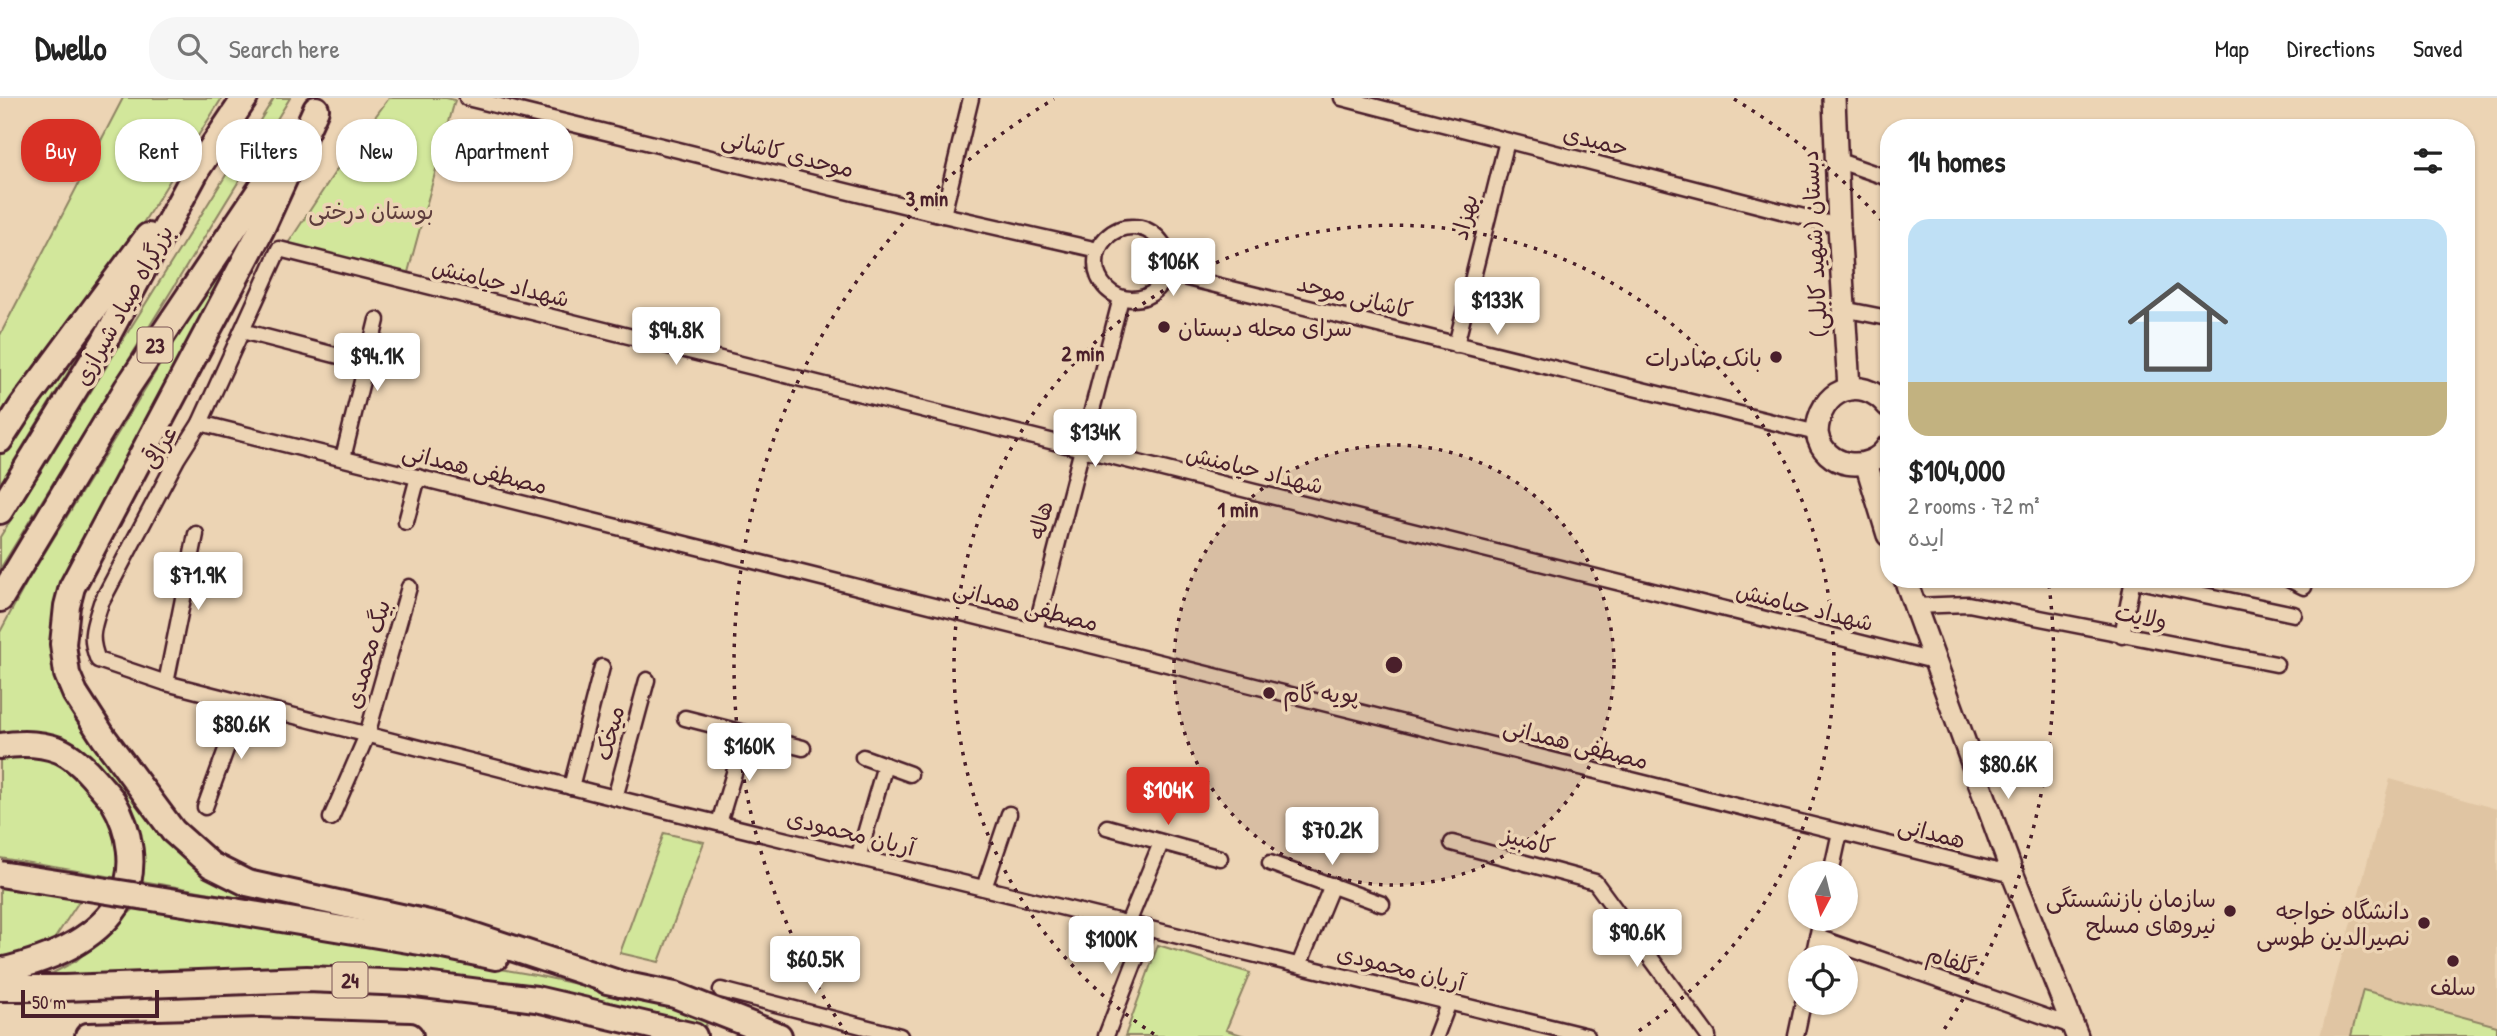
<!DOCTYPE html>
<html lang="en">
<head>
<meta charset="utf-8">
<style>
	:root { --surface:#fff; --page:#f6f6f6; --text:#222; --muted:#767676; --line:#e0e0e0; --accent:#d93025 }
	body { margin:0; font-family:"Patrick Hand","Playpen Sans Arabic",sans-serif; background:var(--page); color:var(--text); height:100vh; display:flex; flex-direction:column; font-size:26px; white-space:nowrap }
	* { box-sizing:border-box; margin:0 }
	p { font-size:23px; color:var(--muted) }
	.icon { flex:none; width:38px; height:38px; fill:none; stroke:currentColor; stroke-width:2; stroke-linecap:round; stroke-linejoin:round }
	.map { position:relative; flex:1; overflow:hidden }
	.sheet { position:absolute; left:1880px; top:21px; width:595px; height:469px; display:flex; flex-direction:column; background:var(--surface); border-radius:28px; box-shadow:0 2px 5px #0004 }
	.sheet>* { flex:none }
	.guide { position:absolute; left:21px; top:21px; width:665px; height:63px; display:flex; gap:14px }
	.needle { width:46px; rotate:187deg }
	.tools { position:absolute; left:1788px; top:763px; display:grid; gap:14px }
	.tools a { display:grid; place-items:center; width:70px; height:70px; border-radius:50%; background:var(--surface); box-shadow:0 2px 5px #0004; font-size:35px }
	.scale { position:absolute; left:21px; bottom:18px; width:138px; box-sizing:border-box; padding-left:7px; border:4px solid #4a1f2b; border-top:0; font-size:19px; line-height:24px; white-space:nowrap; color:#4a1f2b; -webkit-text-stroke:5px #ecd4b4; paint-order:stroke }
	.price { position:absolute; translate:-50% -60px; padding:0 16px; border-radius:7px; background:#fff; color:#222; font-size:23px; line-height:46px; filter:drop-shadow(0 2px 4px #0008) }
	.price::after { content:''; position:absolute; left:50%; top:42px; width:21px; height:16px; margin-left:-10px; background:inherit; clip-path:polygon(0 0,100% 0,50% 100%) }
	.price.selected { background:var(--accent); color:#fff }
	ul { padding:0; list-style:none }
	li { display:grid; align-content:center; gap:14px; height:371px; padding:0 28px }
	li+li { border-top:2px solid var(--line) }
	li span { display:grid; place-items:center; height:217px; border-radius:21px; color:#555 }
	li>.icon { margin-inline-start:auto }
	span .icon { width:126px; height:126px; fill:#fffc; stroke-width:1 }
	li b { font-size:30px }
	h2 { display:flex; justify-content:space-between; align-items:center; height:84px; padding:0 28px; font-size:30px }
	.pill { padding:0 24px; border-radius:28px; background:var(--surface); box-shadow:0 2px 5px #0004; font-size:24px; line-height:63px }
	.pill.selected { background:var(--accent); color:#fff }
	header { display:flex; align-items:center; gap:42px; box-sizing:border-box; height:98px; padding:0 35px; background:var(--surface); border-bottom:2px solid var(--line) }
	header strong { font-size:33px }
	nav { display:flex; gap:38px; margin-inline-start:auto; font-size:24px }
	.search { width:490px; height:63px; background:var(--page); display:flex; align-items:center; gap:18px; box-sizing:border-box; padding:0 24px; border-radius:28px; color:var(--muted); font-size:26px }
	.map>svg:first-child { display:block }
	.built { fill:#e0c5a3 }
	.green { fill:#d2e79b; stroke:#8e8363; stroke-width:2 }
	.lines { fill:none; stroke-linecap:round; stroke-linejoin:round }
	.minor-casing { stroke:#4a1f2b; stroke-width:19 }
	.secondary-casing { stroke:#4a1f2b; stroke-width:26 }
	.trunk-casing { stroke:#4a1f2b; stroke-width:30 }
	.minor { stroke:#ecd4b4; stroke-width:14 }
	.secondary { stroke:#ecd4b4; stroke-width:21 }
	.trunk { stroke:#ecd4b4; stroke-width:24 }
	.trunk-bridge-casing { stroke:#4a1f2b; stroke-width:30; stroke-linecap:butt }
	.trunk-bridge { stroke:#ecd4b4; stroke-width:24 }
	.ring { fill:none; stroke:#4a1f2b; stroke-width:3.5; stroke-dasharray:3.5 7 }
	.poi-dot { fill:#4a1f2b; stroke:#ecd4b4; stroke-width:2.5 }
	.labels { text-anchor:middle; dominant-baseline:central; stroke-width:7; stroke-linejoin:round; paint-order:stroke }
	.shield { fill:#ecd4b4; stroke:#7b5554; stroke-width:2 }
	.shield-label { font-size:21px; font-weight:bold; fill:#4a1f2b }
	.street-label { font-size:23px; fill:#4a1f2b; stroke:#ecd4b4 }
	.park-label { font-size:23px; fill:#5e3d3c; stroke:#ecd4b4 }
	.poi-label { font-size:23px; fill:#4a1f2b; stroke:#ecd4b4; text-anchor:end }
	.centre { fill:#4a1f2b; stroke:#ecd4b4; stroke-width:3.5 }
	.ring-label { font-size:21px; text-anchor:middle; font-weight:bold; fill:#4a1f2b; stroke:#ecd4b4; stroke-width:7; stroke-linejoin:round; paint-order:stroke }
</style>
</head>
<body>
<header>
<strong>Dwello</strong>
<div class="search"><svg class="icon" aria-label="search" viewBox="0 0 24 24"><circle cx="10" cy="10" r="6"/><path d="M15 15l6 6"/></svg>Search here</div>
<nav><a>Map</a><a>Directions</a><a>Saved</a></nav>
</header>
<div class="map">
<svg width="2497" height="938" viewBox="0 0 2497 938">
	<rect width="100%" height="100%" fill="#ecd4b4"/>
	<filter id="ink" filterUnits="userSpaceOnUse"><feTurbulence type="fractalNoise" baseFrequency=".0143" numOctaves="2"/><feDisplacementMap in="SourceGraphic" scale="14" xChannelSelector="R" yChannelSelector="G"/><feConvolveMatrix kernelMatrix="1 2 1 2 8 2 1 2 1" color-interpolation-filters="sRGB"/></filter>
	<g filter="url(#ink)">
		<path class="built" d="M 2390,681 L 2497,711 L 2497,938 L 2320,938 Z"/>
		<g class="green">
			<path d="M 123,0 L 222,0 L 143,125 L 0,331 L 0,237 Z"/>
			<path d="M 274,0 L 290,0 L 0,471 L 0,439 Z"/>
			<path d="M 389,0 L 446,0 L 455,2 L 407,178 L 285,150 L 339,68 Z"/>
			<path d="M 265,95 L 237,161 L 66,486 L 78,615 L 245,794 L 257,803 L 142,783 L 137,747 L 105,682 L 0,640 L 0,534 L 28,482 Z"/>
			<path d="M 119,191 L 0,386 L 0,353 Z"/>
			<path d="M 36,653 L 71,667 L 110,715 L 125,781 L 0,760 L 0,655 Z"/>
			<path d="M 664,735 L 704,744 L 659,864 L 620,855 Z"/>
			<path d="M 0,786 L 82,799 L 49,849 L 0,862 Z"/>
			<path d="M 136,809 L 535,877 L 632,898 L 709,920 L 705,929 L 582,900 L 9,883 L 53,875 L 76,863 Z"/>
			<path d="M 1158,847 L 1250,875 L 1226,932 L 1245,938 L 1125,938 Z"/>
			<path d="M 2363,892 L 2497,928 L 2497,938 L 2351,938 Z"/>
		</g>
		<g class="lines">
			<g class="minor-casing">
				<g id="minor">
					<path d="M 467,0 L 943,117 L 1098,152"/>
					<path d="M 1342,0 L 1839,128"/>
					<path d="M 1836,62 L 1888,80"/>
					<path d="M 943,117 L 971,0"/>
					<circle cx="1132" cy="165" r="36"/>
					<path d="M 1168,172 L 1179,178 L 1817,335"/>
					<path d="M 1843,211 L 1888,220"/>
					<path d="M 242,233 L 366,265"/>
					<path d="M 1456,247 L 1507,43"/>
					<path d="M 200,325 L 2013,777"/>
					<path d="M 343,360 L 377,222"/>
					<path d="M 406,424 L 418,379"/>
					<path d="M 2129,481 L 2294,516"/>
					<path d="M 2288,481 L 2304,489 L 2305,481"/>
					<path d="M 1914,508 L 1968,506 L 2276,566"/>
					<path d="M 1035,533 L 1121,200"/>
					<path d="M 2122,538 L 2133,481"/>
					<path d="M 166,585 L 196,436"/>
					<path d="M 685,620 L 803,650"/>
					<path d="M 863,659 L 910,676"/>
					<path d="M 571,689 L 602,569"/>
					<path d="M 615,700 L 647,582"/>
					<path d="M 205,709 L 243,605"/>
					<path d="M 331,720 L 367,637 L 409,489"/>
					<path d="M 719,725 L 746,635"/>
					<path d="M 1107,729 L 1220,760"/>
					<path d="M 1452,745 L 1595,784 L 1708,938"/>
					<path d="M 858,760 L 885,667"/>
					<path d="M 1270,765 L 1382,806"/>
					<path d="M 1831,775 L 1840,734"/>
					<path d="M 984,790 L 1009,716"/>
					<path d="M 1128,825 L 1161,745"/>
					<path d="M 1817,839 L 2072,928"/>
					<path d="M 1813,859 L 1821,821"/>
					<path d="M 1299,867 L 1332,787"/>
					<path d="M 721,892 L 900,938"/>
					<path d="M 1106,938 L 1148,830"/>
					<path d="M 1436,938 L 1449,904"/>
					<path d="M 1587,938 L 595,695 L 166,585 L 98,562 C 88,538 94,528 101,505 L 177,361 L 200,325 L 279,151 L 1934,563"/>
					<path d="M 1796,938 L 1803,905"/>
				</g>
			</g>
			<g class="secondary-casing">
				<g id="secondary">
					<path d="M 1834,0 L 1839,128 L 1849,290"/>
					<path d="M 1888,308 C 1860,274 1818,293 1817,335 C 1823,370 1870,377 1888,348"/>
					<path d="M 1866,365 L 1888,437"/>
					<path d="M 1905,481 L 2013,777 L 2077,938"/>
				</g>
			</g>
			<g class="trunk-casing">
				<g id="trunk">
					<path d="M 316,11 L 261,132 L 72,489 L 67,508 L 63,546 L 67,576 L 75,595 L 104,640 L 173,733 L 211,767 L 247,785 L 451,830 L 621,886"/>
					<path d="M 0,342 L 22,308 L 148,138"/>
					<path d="M 0,413 L 104,244 L 198,70 L 245,0"/>
					<path d="M 0,501 L 127,290 L 284,56"/>
					<path d="M 0,648 C 18,645 41,645 59,652 C 73,658 86,671 96,683 C 101,689 108,696 113,703 C 130,731 138,772 121,801 C 97,844 45,863 0,873"/>
					<path d="M 234,813 L 444,848 L 496,859"/>
					<path d="M 607,883 L 675,897 L 779,938"/>
					<path d="M 0,890 L 65,890 L 307,881 L 408,885 L 536,901 L 694,938"/>
					<path d="M 88,938 L 261,933 L 410,938"/>
				</g>
			</g>
			<use href="#minor" class="minor"/>
			<use href="#secondary" class="secondary"/>
			<use href="#trunk" class="trunk"/>
			<g class="trunk-bridge-casing">
				<path id="trunk-bridge" d="M 0,776 L 234,813"/>
			</g>
			<use href="#trunk-bridge" class="trunk-bridge"/>
		</g>
	</g>
	<circle cx="1394" cy="567" r="220" fill="#4a1f2b" fill-opacity=".12"/>
	<g class="ring">
		<circle cx="1394" cy="567" r="220"/>
		<path d="M1154 936A440 440 0 1 1 1634 936"/>
		<path d="M847 936A660 660 0 0 1 1054 1M1734 1A660 660 0 0 1 1884 125M2049 487A660 660 0 0 1 1941 936"/>
	</g>
	<g class="poi-dot">
		<circle cx="1164" cy="229" r="7"/>
		<circle cx="1776" cy="259" r="7"/>
		<circle cx="1269" cy="595" r="7"/>
		<circle cx="2230" cy="813" r="7"/>
		<circle cx="2424" cy="825" r="7"/>
		<circle cx="2453" cy="863" r="7"/>
	</g>
	<g class="labels">
		<g class="shield">
			<rect x="137.5" y="229.5" width="35" height="35" rx="5"/>
			<rect x="332.5" y="864.5" width="35" height="35" rx="5"/>
		</g>
		<g class="shield-label">
			<text x="155" y="247">23</text>
			<text x="350" y="882">24</text>
		</g>
		<g class="street-label">
			<text transform="translate(1596 42) rotate(14)">حمیدی</text>
			<text transform="translate(788 55) rotate(14)">موحدی کاشانی</text>
			<text transform="translate(1464 119) rotate(-76)">بهزاد</text>
			<text transform="translate(1814 146) rotate(-93)">دبستان (شهید کابلی)</text>
			<text transform="translate(501 184) rotate(14)">شهداد حیامنش</text>
			<text transform="translate(1355 198) rotate(14)">کاشانی موحد</text>
			<text transform="translate(123 207) rotate(-61)">بزرگراه صیاد شیرازی</text>
			<text transform="translate(159 349) rotate(-60)">عراقی</text>
			<text transform="translate(475 370) rotate(14)">مصطفی همدانی</text>
			<text transform="translate(1255 371) rotate(14)">شهداد حیامنش</text>
			<text transform="translate(1040 422) rotate(-76)">هاله</text>
			<text transform="translate(1026 507) rotate(14)">مصطفی همدانی</text>
			<text transform="translate(1805 508) rotate(14)">شهداد حیامنش</text>
			<text transform="translate(2141 518) rotate(11)">ولایت</text>
			<text transform="translate(367 556) rotate(-74)">بیگ محمدی</text>
			<text transform="translate(609 635) rotate(-75)">میخک</text>
			<text transform="translate(1576 645) rotate(14)">مصطفی همدانی</text>
			<text transform="translate(851 734) rotate(14)">آریان محمودی</text>
			<text transform="translate(1932 734) rotate(14)">همدانی</text>
			<text transform="translate(1529 742) rotate(15)">کامبیز</text>
			<text transform="translate(1952 862) rotate(19)">گلفام</text>
			<text transform="translate(1401 869) rotate(14)">آریان محمودی</text>
		</g>
		<g class="park-label">
			<text x="371" y="112">بوستان درختی</text>
		</g>
		<g class="poi-label">
			<text x="1178" y="229" text-anchor="start">سرای محله دبستان</text>
			<text x="1762" y="259">بانک صادرات</text>
			<text x="1283" y="595" text-anchor="start">پویه گام</text>
			<text x="2216" y="800">سازمان بازنشستگی<tspan x="2216" dy="26">نیروهای مسلح</tspan></text>
			<text x="2410" y="812">دانشگاه خواجه<tspan x="2410" dy="26">نصیرالدین طوسی</tspan></text>
			<text x="2453" y="888" text-anchor="middle">سلف</text>
		</g>
	</g>
	<circle cx="1394" cy="567" r="10" class="centre"/>
	<g class="ring-label">
		<text x="927" y="108">3 min</text>
		<text x="1083" y="263">2 min</text>
		<text x="1238" y="419">1 min</text>
	</g>
</svg>
<div class="tools">
<a><svg class="needle" viewBox="-14 -14 28 28"><path d="M0-13l5 13h-10z" fill="#e53935"/><path d="M0 13l5-13h-10z" fill="#767676"/></svg></a>
<a><svg class="icon" aria-label="locate" viewBox="0 0 24 24"><circle cx="12" cy="12" r="6"/><path d="M12 2v4M12 18v4M2 12h4M18 12h4"/></svg></a>
</div>
<div class="scale">50 m</div>
<b class="price" style="left:1173px;top:200px">$106K</b>
<b class="price" style="left:1497px;top:239px">$133K</b>
<b class="price" style="left:676px;top:269px">$94.8K</b>
<b class="price" style="left:377px;top:295px">$94.1K</b>
<b class="price" style="left:1095px;top:371px">$134K</b>
<b class="price" style="left:198px;top:514px">$71.9K</b>
<b class="price" style="left:241px;top:663px">$80.6K</b>
<b class="price" style="left:749px;top:685px">$160K</b>
<b class="price" style="left:2008px;top:703px">$80.6K</b>
<b class="price selected" style="left:1168px;top:729px">$104K</b>
<b class="price" style="left:1332px;top:769px">$70.2K</b>
<b class="price" style="left:1637px;top:871px">$90.6K</b>
<b class="price" style="left:1111px;top:878px">$100K</b>
<b class="price" style="left:815px;top:898px">$60.5K</b>
<div class="guide">
<a class="pill selected">Buy</a>
<a class="pill">Rent</a>
<a class="pill">Filters</a>
<a class="pill">New</a>
<a class="pill">Apartment</a>
</div>
<section class="sheet">
<h2>14 homes<svg class="icon" aria-label="filters" viewBox="0 0 24 24"><path d="M4 7h16M4 17h16"/><circle cx="9" cy="7" r="2"/><circle cx="15" cy="17" r="2"/></svg></h2>
<ul>
<li><span style="background:linear-gradient(#bfe0f5 75%,#c2b280 0)"><svg class="icon" aria-label="home" viewBox="0 0 24 24"><path d="M3 11l9-7 9 7M6 9v11h12V9"/></svg></span><div><b>$104,000</b><p>2 rooms · 72 m²</p><p>ایده</p></div></li>
</ul>
</section>
</div>
</body>
</html>
